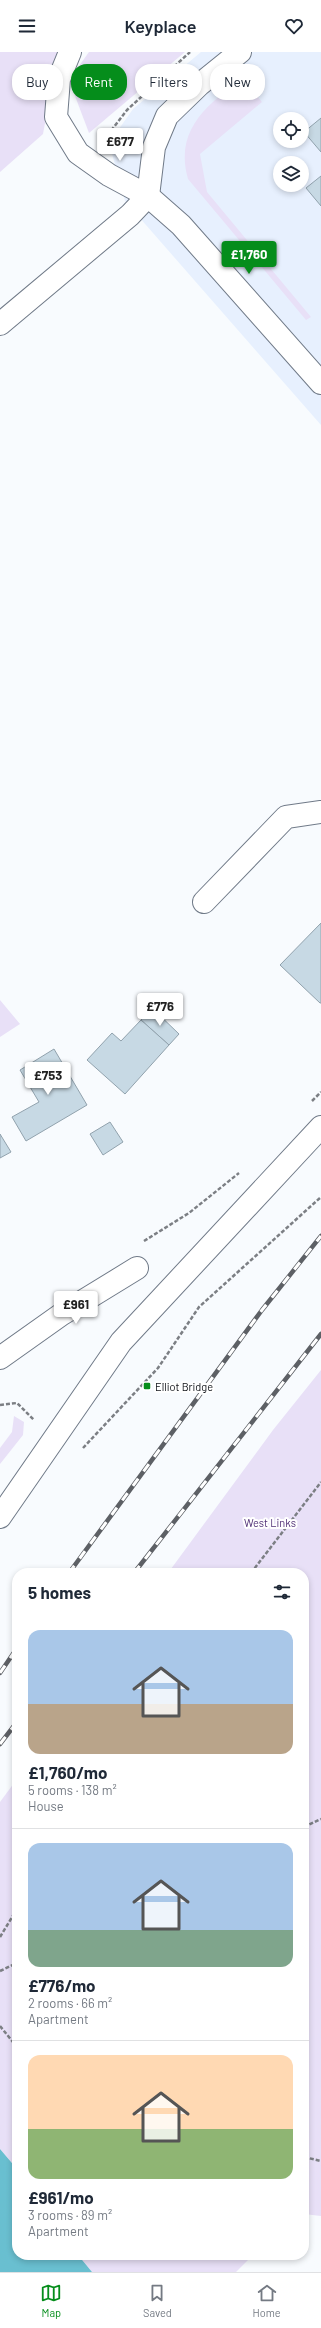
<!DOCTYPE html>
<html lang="en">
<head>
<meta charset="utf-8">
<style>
	:root { --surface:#fff; --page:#f2f2f3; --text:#1f2937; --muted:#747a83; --line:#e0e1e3; --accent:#058d1b }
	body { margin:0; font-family:Barlow,sans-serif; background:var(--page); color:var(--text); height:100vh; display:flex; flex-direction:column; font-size:15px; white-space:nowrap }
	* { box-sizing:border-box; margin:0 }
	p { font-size:13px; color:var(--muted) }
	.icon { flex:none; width:22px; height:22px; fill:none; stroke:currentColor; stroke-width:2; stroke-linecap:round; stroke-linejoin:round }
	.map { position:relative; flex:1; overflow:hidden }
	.panel { position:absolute; left:12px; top:1516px; width:297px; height:692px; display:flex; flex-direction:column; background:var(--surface); border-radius:16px; box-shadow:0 2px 6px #0003 }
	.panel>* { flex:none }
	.guide { position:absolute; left:12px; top:12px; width:297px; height:36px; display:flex; gap:8px }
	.fabs { position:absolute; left:273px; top:60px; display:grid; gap:8px }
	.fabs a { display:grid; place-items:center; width:36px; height:36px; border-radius:50%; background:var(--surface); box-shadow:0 2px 6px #0003; font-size:20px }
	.price { position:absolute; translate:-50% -34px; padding:0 9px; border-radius:4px; background:#fff; color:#222; font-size:13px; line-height:26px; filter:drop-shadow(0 1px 2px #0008) }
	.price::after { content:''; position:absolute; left:50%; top:24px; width:12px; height:9px; margin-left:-6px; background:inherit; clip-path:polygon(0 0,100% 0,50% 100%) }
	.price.current { background:var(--accent); color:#fff }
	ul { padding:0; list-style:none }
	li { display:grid; align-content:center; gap:8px; height:212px; padding:0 16px }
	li+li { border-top:1px solid var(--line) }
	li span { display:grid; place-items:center; height:124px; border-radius:12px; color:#555 }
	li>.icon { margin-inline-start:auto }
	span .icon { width:72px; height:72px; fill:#fffc; stroke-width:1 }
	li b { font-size:17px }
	h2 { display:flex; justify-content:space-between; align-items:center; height:48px; padding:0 16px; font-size:17px }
	.chip { padding:0 14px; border-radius:16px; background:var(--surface); box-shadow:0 2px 6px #0003; font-size:14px; line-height:36px }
	.chip.current { background:var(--accent); color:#fff }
	header { display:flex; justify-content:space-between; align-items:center; height:52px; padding:0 16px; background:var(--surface); font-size:18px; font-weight:600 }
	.tab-bar { display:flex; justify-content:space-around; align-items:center; height:56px; border-top:1px solid var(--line); background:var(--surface); font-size:11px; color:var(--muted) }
	.tab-bar a { display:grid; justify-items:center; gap:2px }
	.tab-bar .current { color:var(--accent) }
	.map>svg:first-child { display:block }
	.built { fill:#e7f0fe; fill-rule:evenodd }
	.green { fill:#e8e0f7 }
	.water { fill:#69bfd0 }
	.building { fill:#c7d9e4; stroke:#91a2ad }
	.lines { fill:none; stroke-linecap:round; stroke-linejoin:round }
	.minor-casing { stroke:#707a88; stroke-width:24 }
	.major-casing { stroke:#707a88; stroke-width:24 }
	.path { stroke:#7c7f84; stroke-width:2.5; stroke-dasharray:4 2; stroke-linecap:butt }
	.minor { stroke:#fff; stroke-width:22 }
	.major { stroke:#fff; stroke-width:22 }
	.rail-casing { stroke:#5d6065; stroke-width:4.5 }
	.rail { stroke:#fff; stroke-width:3; stroke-dasharray:9; stroke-linecap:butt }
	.poi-dot { fill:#058d1b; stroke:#fff; stroke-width:1.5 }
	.labels { text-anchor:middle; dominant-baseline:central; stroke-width:4; stroke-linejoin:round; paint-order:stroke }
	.poi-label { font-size:11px; fill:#0f1218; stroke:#fff; text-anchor:start }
	.park-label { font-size:11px; fill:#513177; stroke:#fff }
</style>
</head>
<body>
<header><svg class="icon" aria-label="menu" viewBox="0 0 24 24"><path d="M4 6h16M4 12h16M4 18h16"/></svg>Keyplace<svg class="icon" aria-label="heart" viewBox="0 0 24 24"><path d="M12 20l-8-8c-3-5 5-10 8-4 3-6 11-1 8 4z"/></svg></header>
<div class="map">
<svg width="321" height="2220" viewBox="0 0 321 2220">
	<rect width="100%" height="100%" fill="#f8fbfe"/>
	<path class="built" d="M 201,0 L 321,0 L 321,373 L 125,149 L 109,91 L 133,57 ZM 280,67 L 302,67 L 302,89 L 280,89 ZM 280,111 L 302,111 L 302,133 L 280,133 Z"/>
	<g class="green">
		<path d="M 0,0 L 63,0 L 56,12 L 43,82 L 0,120 Z"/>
		<path d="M 89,0 L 185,0 L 89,81 L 69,28 Z"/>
		<path d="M 255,16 L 265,25 L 251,37 L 262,50 L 200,102 L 207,140 L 311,265 L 306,268 L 188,127 C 172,71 218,46 255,16 Z"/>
		<path d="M 0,948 L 20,972 L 0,985 Z"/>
		<path d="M 321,1318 L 321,2164 L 304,2162 L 304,1521 L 168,1521 L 273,1378 Z"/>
		<path d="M 14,1364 L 24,1370 L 23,1383 L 0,1412 L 0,1396 L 12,1380 Z"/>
		<path d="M 17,1727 L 17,2117 L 0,2097 L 0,1750 Z"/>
		<path d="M 78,2203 L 253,2203 L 236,2220 L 92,2220 Z"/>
	</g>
	<path class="water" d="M 0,2097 L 17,2117 L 17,2203 L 78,2203 L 92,2220 L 0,2220 Z"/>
	<g class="building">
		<path d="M 321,66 L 321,100 L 304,80 Z"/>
		<path d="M 321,124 L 321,154 L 306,136 Z"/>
		<path d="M 321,871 L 321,951 L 320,951 L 280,913 Z"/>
		<path d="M 152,956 L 179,982 L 169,993 L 141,968 Z"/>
		<path d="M 141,968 L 169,993 L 125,1042 L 87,1008 L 112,981 L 121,989 Z"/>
		<path d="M 54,997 L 87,1053 L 26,1089 L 12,1065 L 39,1050 L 20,1018 Z"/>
		<path d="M 110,1070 L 123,1090 L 103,1103 L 90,1082 Z"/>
		<path d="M 0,1082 L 11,1100 L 0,1106 Z"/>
	</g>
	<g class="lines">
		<g class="minor-casing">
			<g id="minor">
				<path d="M 70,0 L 59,27 L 56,65 L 78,101 L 109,123 L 148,144 L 181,173 L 321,331"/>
				<path d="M 0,272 L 130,163 L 148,144 L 154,95 L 167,64 L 199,33 L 240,0"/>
				<path d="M 204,850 L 286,765 L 321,760"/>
				<path d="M 0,1306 L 62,1262 L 137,1216"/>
			</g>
		</g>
		<g class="major-casing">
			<path id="major" d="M 0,1465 L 121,1290 L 321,1075"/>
		</g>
		<g class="path">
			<path d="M 110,90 L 110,80 L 127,58 L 190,0"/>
			<path d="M 312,1049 L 321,1040"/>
			<path d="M 144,1189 L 189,1161 L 239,1121"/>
			<path d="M 0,1353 L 17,1351 L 34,1368"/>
			<path d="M 83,1396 L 158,1316 L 199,1255 L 321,1145"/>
			<path d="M 251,1521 L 321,1430"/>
			<path d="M 304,1775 L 321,1767"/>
			<path d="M 0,1885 L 17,1857"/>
			<path d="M 0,1919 L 17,1911"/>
			<path d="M 0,1974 L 17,1995"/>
			<path d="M 304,2105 L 321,2109"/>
		</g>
		<use href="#minor" class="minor"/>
		<use href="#major" class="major"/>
		<g class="rail-casing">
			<g id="rail">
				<path d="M 69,1521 L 262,1258 L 321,1184"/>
				<path d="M 134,1521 L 321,1282"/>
				<path d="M 0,1621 L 17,1596"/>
				<path d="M 0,1692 L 17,1670"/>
			</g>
		</g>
		<use href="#rail" class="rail"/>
	</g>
	<rect class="poi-dot" x="143" y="1330" width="8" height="8" rx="2"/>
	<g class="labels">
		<g class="poi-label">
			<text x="155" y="1334">Elliot Bridge</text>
		</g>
		<g class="park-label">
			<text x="270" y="1470">West Links</text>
		</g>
	</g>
</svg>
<div class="fabs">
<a><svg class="icon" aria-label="locate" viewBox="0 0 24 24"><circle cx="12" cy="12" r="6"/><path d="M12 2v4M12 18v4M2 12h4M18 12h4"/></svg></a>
<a><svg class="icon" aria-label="layers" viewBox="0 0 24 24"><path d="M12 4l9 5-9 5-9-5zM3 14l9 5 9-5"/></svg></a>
</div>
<b class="price" style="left:120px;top:110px">£677</b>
<b class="price current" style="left:249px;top:223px">£1,760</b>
<b class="price" style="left:160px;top:975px">£776</b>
<b class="price" style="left:48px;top:1044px">£753</b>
<b class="price" style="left:76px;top:1273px">£961</b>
<div class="guide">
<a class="chip">Buy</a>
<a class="chip current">Rent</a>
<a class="chip">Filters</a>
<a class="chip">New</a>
</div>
<section class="panel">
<h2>5 homes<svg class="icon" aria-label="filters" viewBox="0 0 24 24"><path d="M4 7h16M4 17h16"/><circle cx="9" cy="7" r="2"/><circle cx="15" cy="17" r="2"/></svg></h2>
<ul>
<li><span style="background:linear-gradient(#a9c7e8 60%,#b9a48a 0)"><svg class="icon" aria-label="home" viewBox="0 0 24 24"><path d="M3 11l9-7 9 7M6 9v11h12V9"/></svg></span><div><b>£1,760/mo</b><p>5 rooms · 138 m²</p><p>House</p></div></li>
<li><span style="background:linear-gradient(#a9c7e8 70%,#7fa58c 0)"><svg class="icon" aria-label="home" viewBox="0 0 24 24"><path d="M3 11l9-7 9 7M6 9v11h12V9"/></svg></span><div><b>£776/mo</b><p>2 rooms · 66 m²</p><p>Apartment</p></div></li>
<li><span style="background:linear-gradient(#ffd9b3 60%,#8fb573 0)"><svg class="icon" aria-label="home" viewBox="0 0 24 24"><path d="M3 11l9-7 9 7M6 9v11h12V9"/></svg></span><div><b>£961/mo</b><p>3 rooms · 89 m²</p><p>Apartment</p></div></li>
</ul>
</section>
</div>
<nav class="tab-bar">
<a class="current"><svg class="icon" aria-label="map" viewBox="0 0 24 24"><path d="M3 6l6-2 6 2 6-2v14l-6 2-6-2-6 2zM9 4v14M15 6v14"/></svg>Map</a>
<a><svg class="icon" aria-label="saved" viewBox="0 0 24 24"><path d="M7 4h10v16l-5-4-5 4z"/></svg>Saved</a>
<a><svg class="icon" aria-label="home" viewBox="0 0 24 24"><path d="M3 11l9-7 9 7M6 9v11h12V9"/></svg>Home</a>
</nav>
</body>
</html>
